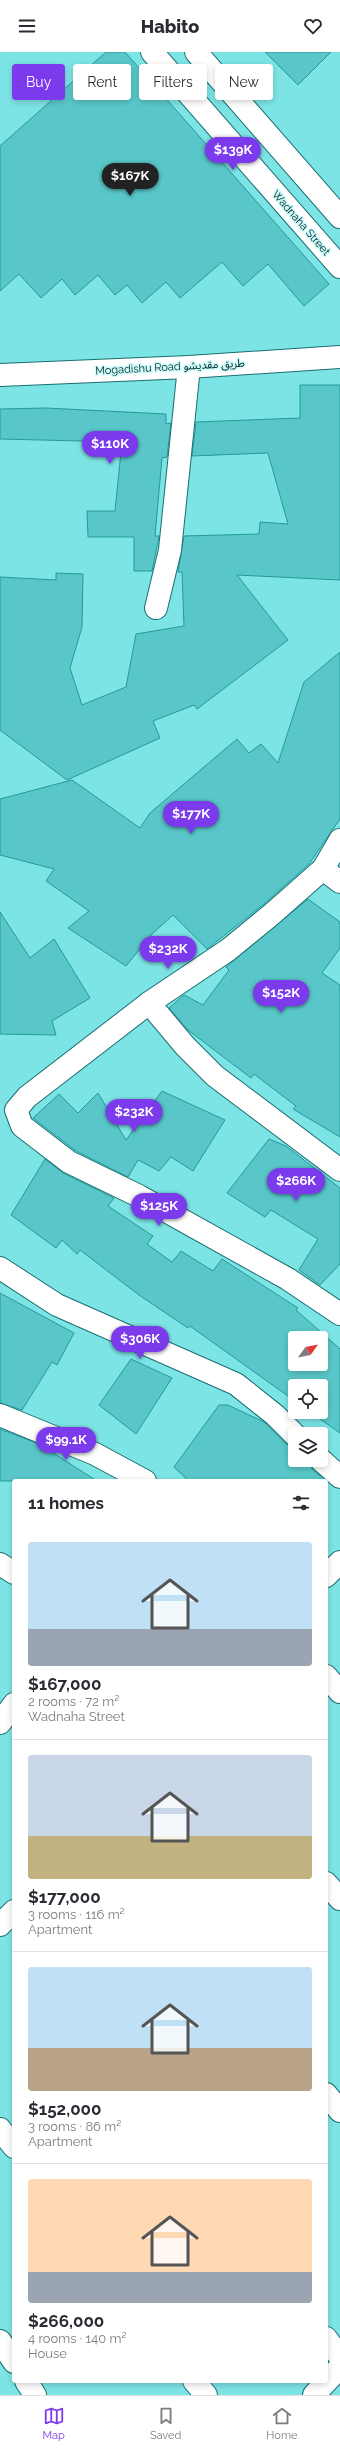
<!DOCTYPE html>
<html lang="en">
<head>
<meta charset="utf-8">
<style>
	:root { --surface:#fff; --page:#f2f2f3; --text:#2b2b33; --muted:#7c7c81; --line:#e1e1e2; --accent:#7c3aed }
	body { margin:0; font-family:Raleway,"Noto Sans Arabic",sans-serif; background:var(--page); color:var(--text); height:100vh; display:flex; flex-direction:column; font-size:15px; white-space:nowrap }
	* { box-sizing:border-box; margin:0 }
	p { font-size:13px; color:var(--muted) }
	.icon { flex:none; width:22px; height:22px; fill:none; stroke:currentColor; stroke-width:2; stroke-linecap:round; stroke-linejoin:round }
	.map { position:relative; flex:1; overflow:hidden }
	.sheet { position:absolute; left:12px; top:1427px; width:316px; height:904px; display:flex; flex-direction:column; background:var(--surface); border-radius:4px; box-shadow:0 2px 6px #0003 }
	.sheet>* { flex:none }
	.banner { position:absolute; left:12px; top:12px; width:316px; height:36px; display:flex; gap:8px }
	.needle { width:26px; rotate:57deg }
	.buttons { position:absolute; left:288px; top:1279px; display:grid; gap:8px }
	.buttons a { display:grid; place-items:center; width:40px; height:40px; border-radius:4px; background:var(--surface); box-shadow:0 2px 6px #0003; font-size:20px }
	.price { position:absolute; translate:-50% -34px; padding:0 9px; border-radius:14px; background:var(--accent); color:#fff; font-size:13px; line-height:26px; filter:drop-shadow(0 1px 2px #0008) }
	.price::after { content:''; position:absolute; left:50%; top:24px; width:12px; height:9px; margin-left:-6px; background:inherit; clip-path:polygon(0 0,100% 0,50% 100%) }
	.price.current { background:#222; color:#fff }
	ul { padding:0; list-style:none }
	li { display:grid; align-content:center; gap:8px; height:212px; padding:0 16px }
	li+li { border-top:1px solid var(--line) }
	li span { display:grid; place-items:center; height:124px; border-radius:4px; color:#555 }
	li>.icon { margin-inline-start:auto }
	span .icon { width:72px; height:72px; fill:#fffc; stroke-width:1 }
	li b { font-size:17px }
	h2 { display:flex; justify-content:space-between; align-items:center; height:48px; padding:0 16px; font-size:17px }
	.chip { padding:0 14px; border-radius:4px; background:var(--surface); box-shadow:0 2px 6px #0003; font-size:14px; line-height:36px }
	.chip.current { background:var(--accent); color:#fff }
	header { display:flex; justify-content:space-between; align-items:center; height:52px; padding:0 16px; background:var(--surface); font-size:18px; font-weight:800 }
	.menu { display:flex; justify-content:space-around; align-items:center; height:56px; border-top:1px solid var(--line); background:var(--surface); font-size:11px; color:var(--muted) }
	.menu a { display:grid; justify-items:center; gap:2px }
	.menu .current { color:var(--accent) }
	.map>svg:first-child { display:block }
	.building { fill:#59c7c9; stroke:#27989a; fill-rule:evenodd }
	.lines { fill:none; stroke-linecap:round; stroke-linejoin:round }
	.minor-casing { stroke:#196e70; stroke-width:24 }
	.major-casing { stroke:#196e70; stroke-width:24 }
	.highway-casing { stroke:#196e70; stroke-width:24 }
	.minor { stroke:#fff; stroke-width:22 }
	.major { stroke:#fff; stroke-width:22 }
	.highway { stroke:#fff; stroke-width:22 }
	.labels { text-anchor:middle; dominant-baseline:central; stroke-width:3; stroke-linejoin:round; paint-order:stroke }
	.street-label { font-size:11px; fill:#022425; stroke:#ccfbfc }
</style>
</head>
<body>
<header><svg class="icon" aria-label="menu" viewBox="0 0 24 24"><path d="M4 6h16M4 12h16M4 18h16"/></svg>Habito<svg class="icon" aria-label="heart" viewBox="0 0 24 24"><path d="M12 20l-8-8c-3-5 5-10 8-4 3-6 11-1 8 4z"/></svg></header>
<div class="map">
<svg width="340" height="2343" viewBox="0 0 340 2343">
	<rect width="100%" height="100%" fill="#7de4e5"/>
	<g class="building">
		<path d="M 106,0 L 125,0 L 329,232 L 304,254 L 268,212 L 243,234 L 222,210 L 180,246 L 166,230 L 142,251 L 127,233 L 115,243 L 98,223 L 75,243 L 62,227 L 41,246 L 19,222 L 0,239 L 0,94 Z"/>
		<path d="M 265,0 L 331,0 L 298,33 Z"/>
		<path d="M 300,333 L 340,333 L 340,528 L 237,523 L 288,588 L 197,657 L 194,653 L 153,669 L 160,686 L 67,728 L 0,678 L 0,525 L 56,528 L 56,521 L 83,522 L 82,575 L 70,616 L 82,653 L 126,635 L 136,582 L 184,574 L 182,520 L 178,520 L 184,484 L 259,482 L 260,470 L 288,472 L 268,401 L 192,404 L 196,370 L 300,366 Z"/>
		<path d="M 46,356 L 166,362 L 166,372 L 171,371 L 167,405 L 162,406 L 155,484 L 159,484 L 152,519 L 134,519 L 134,485 L 88,485 L 87,459 L 115,459 L 122,390 L 0,387 L 0,357 Z"/>
		<path d="M 340,600 L 340,767 L 309,812 L 264,852 L 207,897 L 173,863 L 151,883 L 126,914 L 68,876 L 89,859 L 46,829 L 54,817 L 0,803 L 0,747 L 72,728 L 140,776 L 150,761 L 237,687 L 249,701 L 261,692 L 278,711 L 304,630 Z"/>
		<path d="M 308,847 L 340,870 L 340,896 L 322,921 L 340,933 L 340,1085 L 293,1057 L 296,1054 L 254,1022 L 251,1026 L 188,978 L 169,956 L 184,943 L 203,953 L 229,918 L 226,915 Z"/>
		<path d="M 0,860 L 30,906 L 54,887 L 90,946 L 52,969 L 56,983 L 0,982 Z"/>
		<path d="M 162,1039 L 225,1068 L 193,1119 L 171,1105 L 159,1119 L 138,1108 L 128,1125 L 76,1099 L 33,1066 L 59,1042 L 78,1061 L 98,1041 L 126,1088 Z"/>
		<path d="M 269,1087 L 286,1094 L 340,1136 L 340,1212 L 320,1233 L 299,1218 L 318,1187 L 271,1158 L 265,1165 L 227,1141 Z"/>
		<path d="M 45,1107 L 63,1121 L 114,1146 L 108,1154 L 153,1184 L 147,1192 L 172,1210 L 181,1199 L 213,1219 L 222,1207 L 298,1256 L 296,1258 L 340,1297 L 340,1381 L 310,1360 L 321,1360 L 321,1334 L 295,1334 L 295,1349 L 190,1274 L 188,1276 L 139,1243 L 80,1198 L 77,1202 L 62,1188 L 56,1196 L 11,1163 ZM 295,1286 L 321,1286 L 321,1312 L 295,1312 Z"/>
		<path d="M 0,1241 L 74,1281 L 57,1313 L 52,1310 L 22,1358 L 0,1351 Z"/>
		<path d="M 131,1307 L 172,1326 L 136,1382 L 99,1353 Z"/>
		<path d="M 219,1353 L 228,1353 L 264,1370 L 286,1392 L 295,1395 L 295,1408 L 309,1408 L 312,1417 L 326,1429 L 189,1429 L 174,1415 Z"/>
		<path d="M 0,1377 L 39,1392 L 97,1429 L 0,1429 Z"/>
	</g>
	<g class="lines">
		<g class="minor-casing">
			<g id="minor">
				<path d="M 156,556 L 170,498 L 189,315"/>
				<path d="M 340,788 L 323,817 L 272,862 L 228,898 L 149,951 L 27,1045 L 16,1058 L 22,1074 L 69,1110 L 139,1144 L 288,1227 L 340,1262"/>
				<path d="M 323,817 L 340,830"/>
				<path d="M 149,951 L 185,994 L 215,1024 L 340,1118"/>
				<path d="M 0,1216 L 57,1253 L 236,1332 L 275,1363 L 295,1383"/>
				<path d="M 0,1363 L 95,1402 L 145,1429"/>
				<path d="M 321,1408 L 340,1425"/>
				<path d="M 0,1512 L 14,1521"/>
				<path d="M 326,1524 L 340,1510"/>
				<path d="M 326,1624 L 340,1640"/>
				<path d="M 0,1671 L 14,1652"/>
				<path d="M 326,1831 L 340,1847"/>
				<path d="M 0,1873 L 14,1859"/>
				<path d="M 326,2042 L 340,2059"/>
				<path d="M 0,2077 L 14,2095"/>
				<path d="M 326,2286 L 340,2305"/>
				<path d="M 0,2289 L 14,2310"/>
				<path d="M 26,2329 L 35,2343"/>
				<path d="M 194,2329 L 206,2343"/>
				<path d="M 314,2343 L 340,2315"/>
			</g>
		</g>
		<g class="major-casing">
			<g id="major">
				<path d="M 152,0 L 340,215"/>
				<path d="M 196,0 L 340,165"/>
			</g>
		</g>
		<g class="highway-casing">
			<path id="highway" d="M 0,323 L 189,315 L 340,305"/>
		</g>
		<use href="#minor" class="minor"/>
		<use href="#major" class="major"/>
		<use href="#highway" class="highway"/>
	</g>
	<g class="labels">
		<g class="street-label">
			<text transform="translate(301 171) rotate(49)">Wadnaha Street</text>
			<text transform="translate(170 315) rotate(-3)">Mogadishu Road طريق مقديشو</text>
		</g>
	</g>
</svg>
<div class="buttons">
<a><svg class="needle" viewBox="-14 -14 28 28"><path d="M0-13l5 13h-10z" fill="#e53935"/><path d="M0 13l5-13h-10z" fill="#7c7c81"/></svg></a>
<a><svg class="icon" aria-label="locate" viewBox="0 0 24 24"><circle cx="12" cy="12" r="6"/><path d="M12 2v4M12 18v4M2 12h4M18 12h4"/></svg></a>
<a><svg class="icon" aria-label="layers" viewBox="0 0 24 24"><path d="M12 4l9 5-9 5-9-5zM3 14l9 5 9-5"/></svg></a>
</div>
<b class="price" style="left:233px;top:119px">$139K</b>
<b class="price current" style="left:130px;top:145px">$167K</b>
<b class="price" style="left:110px;top:413px">$110K</b>
<b class="price" style="left:191px;top:783px">$177K</b>
<b class="price" style="left:168px;top:918px">$232K</b>
<b class="price" style="left:281px;top:962px">$152K</b>
<b class="price" style="left:134px;top:1081px">$232K</b>
<b class="price" style="left:296px;top:1150px">$266K</b>
<b class="price" style="left:159px;top:1175px">$125K</b>
<b class="price" style="left:140px;top:1308px">$306K</b>
<b class="price" style="left:66px;top:1409px">$99.1K</b>
<div class="banner">
<a class="chip current">Buy</a>
<a class="chip">Rent</a>
<a class="chip">Filters</a>
<a class="chip">New</a>
</div>
<section class="sheet">
<h2>11 homes<svg class="icon" aria-label="filters" viewBox="0 0 24 24"><path d="M4 7h16M4 17h16"/><circle cx="9" cy="7" r="2"/><circle cx="15" cy="17" r="2"/></svg></h2>
<ul>
<li><span style="background:linear-gradient(#bfe0f5 70%,#9aa5b1 0)"><svg class="icon" aria-label="home" viewBox="0 0 24 24"><path d="M3 11l9-7 9 7M6 9v11h12V9"/></svg></span><div><b>$167,000</b><p>2 rooms · 72 m²</p><p>Wadnaha Street</p></div></li>
<li><span style="background:linear-gradient(#c9d6e8 65%,#c2b280 0)"><svg class="icon" aria-label="home" viewBox="0 0 24 24"><path d="M3 11l9-7 9 7M6 9v11h12V9"/></svg></span><div><b>$177,000</b><p>3 rooms · 116 m²</p><p>Apartment</p></div></li>
<li><span style="background:linear-gradient(#bfe0f5 65%,#b9a48a 0)"><svg class="icon" aria-label="home" viewBox="0 0 24 24"><path d="M3 11l9-7 9 7M6 9v11h12V9"/></svg></span><div><b>$152,000</b><p>3 rooms · 86 m²</p><p>Apartment</p></div></li>
<li><span style="background:linear-gradient(#ffd9b3 75%,#9aa5b1 0)"><svg class="icon" aria-label="home" viewBox="0 0 24 24"><path d="M3 11l9-7 9 7M6 9v11h12V9"/></svg></span><div><b>$266,000</b><p>4 rooms · 140 m²</p><p>House</p></div></li>
</ul>
</section>
</div>
<nav class="menu">
<a class="current"><svg class="icon" aria-label="map" viewBox="0 0 24 24"><path d="M3 6l6-2 6 2 6-2v14l-6 2-6-2-6 2zM9 4v14M15 6v14"/></svg>Map</a>
<a><svg class="icon" aria-label="saved" viewBox="0 0 24 24"><path d="M7 4h10v16l-5-4-5 4z"/></svg>Saved</a>
<a><svg class="icon" aria-label="home" viewBox="0 0 24 24"><path d="M3 11l9-7 9 7M6 9v11h12V9"/></svg>Home</a>
</nav>
</body>
</html>
